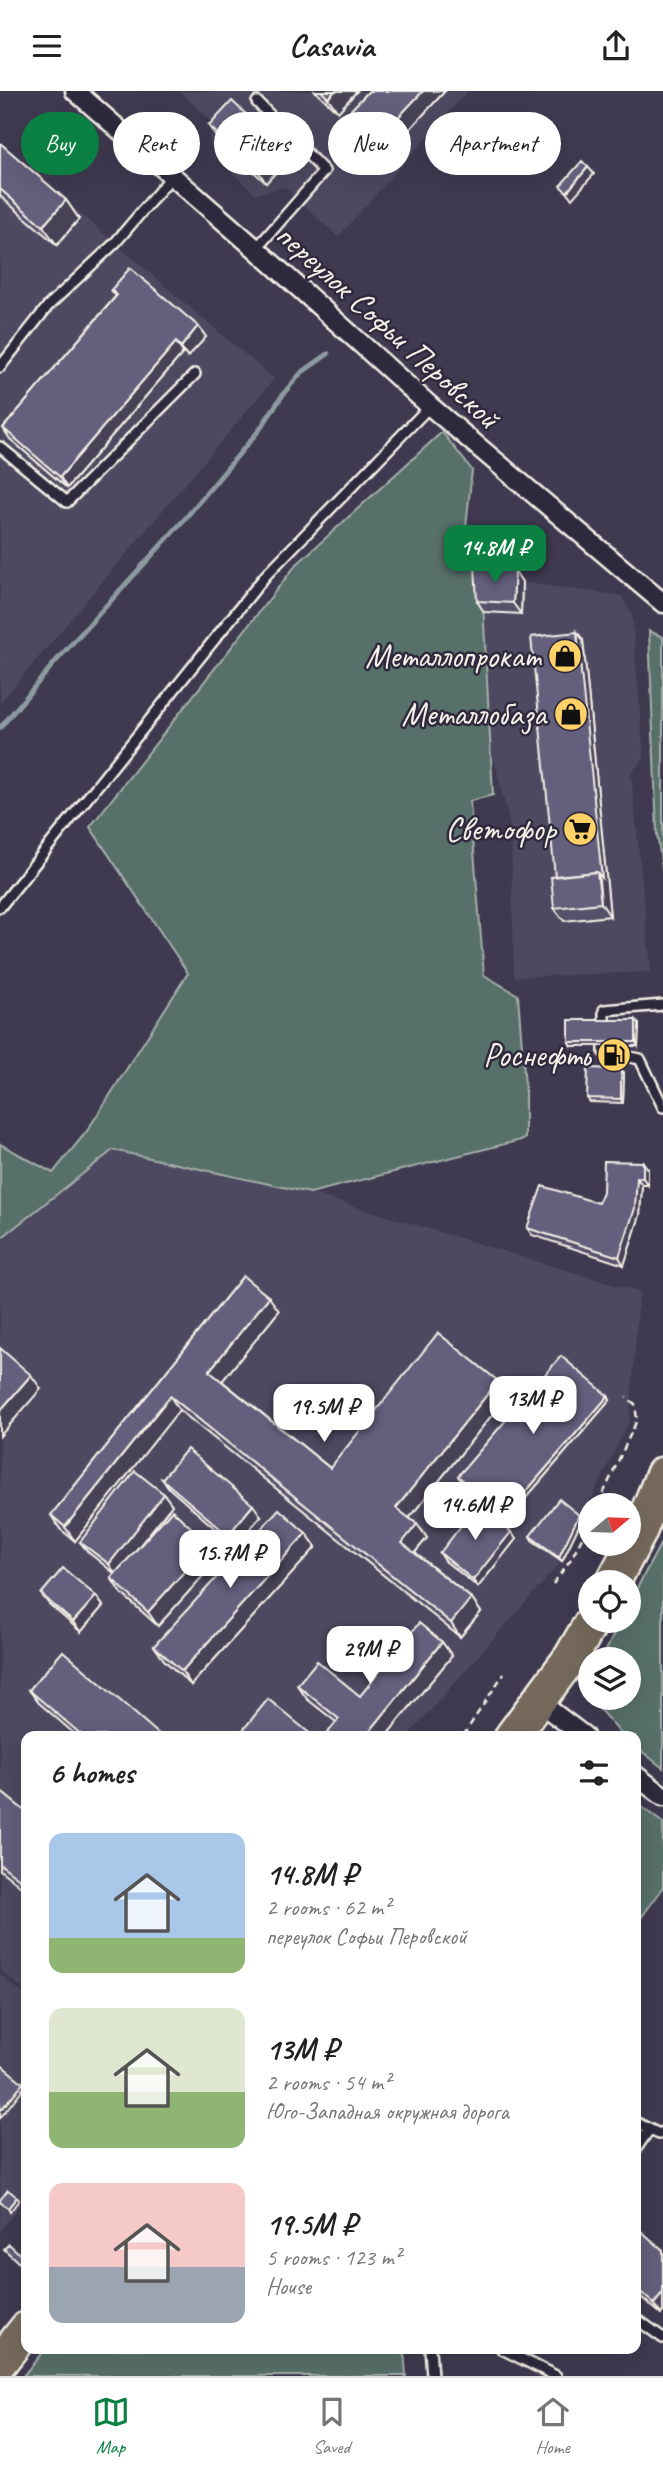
<!DOCTYPE html>
<html lang="en">
<head>
<meta charset="utf-8">
<style>
	:root { --surface:#fff; --page:#f2f2f2; --text:#222; --muted:#767676; --line:#e0e0e0; --accent:#0b8043 }
	body { margin:0; font-family:Caveat,sans-serif; background:var(--page); color:var(--text); height:100vh; display:flex; flex-direction:column; font-size:26px; white-space:nowrap }
	* { box-sizing:border-box; margin:0 }
	p { font-size:23px; color:var(--muted) }
	.icon { flex:none; width:38px; height:38px; fill:none; stroke:currentColor; stroke-width:2; stroke-linecap:round; stroke-linejoin:round }
	.map { position:relative; flex:1; overflow:hidden }
	.panel { position:absolute; left:21px; top:1640px; width:620px; height:623px; display:flex; flex-direction:column; background:var(--surface); border-radius:14px; box-shadow:0 7px 28px #0002 }
	.panel>* { flex:none }
	.top-card { position:absolute; left:21px; top:21px; width:621px; height:63px; display:flex; gap:14px }
	.needle { width:46px; rotate:71deg }
	.buttons { position:absolute; left:578px; top:1402px; display:grid; gap:14px }
	.buttons a { display:grid; place-items:center; width:63px; height:63px; border-radius:50%; background:var(--surface); box-shadow:0 7px 28px #0002; font-size:35px }
	.price { position:absolute; translate:-50% -60px; padding:0 16px; border-radius:14px; background:#fff; color:#222; font-size:23px; line-height:46px; filter:drop-shadow(0 2px 4px #0008) }
	.price::after { content:''; position:absolute; left:50%; top:42px; width:21px; height:16px; margin-left:-10px; background:inherit; clip-path:polygon(0 0,100% 0,50% 100%) }
	.price.active { background:var(--accent); color:#fff }
	ul { padding:0; list-style:none }
	li { display:flex; align-items:center; gap:21px; height:175px; padding:0 28px }
	li span { display:grid; place-items:center; flex:none; width:196px; height:140px; border-radius:14px; color:#555 }
	li>.icon { margin-inline-start:auto }
	span .icon { width:84px; height:84px; fill:#fffc; stroke-width:1 }
	li b { font-size:30px }
	h2 { display:flex; justify-content:space-between; align-items:center; height:84px; padding:0 28px; font-size:30px }
	.tag { padding:0 24px; border-radius:32px; background:var(--surface); box-shadow:0 7px 28px #0002; font-size:24px; line-height:63px }
	.tag.active { background:var(--accent); color:#fff }
	header { display:flex; justify-content:space-between; align-items:center; height:91px; padding:0 28px; background:var(--surface); font-size:32px; font-weight:600 }
	.tabs { display:flex; justify-content:space-around; align-items:center; height:98px; border-top:2px solid var(--line); background:var(--surface); font-size:19px; color:var(--muted) }
	.tabs a { display:grid; justify-items:center; gap:4px }
	.tabs .active { color:var(--accent) }
	.map>svg:first-child { display:block }
	.built { fill:#4d4860 }
	.green { fill:#59706b; stroke:#a6b0aa; stroke-width:2 }
	.lines { fill:none; stroke-linecap:round; stroke-linejoin:round }
	.stream { stroke:#8d9ba1; stroke-width:5 }
	.lane-casing { stroke:#f4f1e8; stroke-width:14 }
	.street-casing { stroke:#f4f1e8; stroke-width:23 }
	.highway-casing { stroke:#f4f1e8; stroke-width:38 }
	.path { stroke:#f4f1e8; stroke-width:2.5; stroke-dasharray:7 5; stroke-linecap:butt }
	.lane { stroke:#2f2a3d; stroke-width:9 }
	.street { stroke:#2f2a3d; stroke-width:18 }
	.highway { stroke:#76695c; stroke-width:33 }
	.wall { fill:#56516b; stroke:#f4f1e8; stroke-width:2 }
	.shaded-wall { fill:#464257; stroke:#f4f1e8; stroke-width:2 }
	.building { fill:#645e7c; stroke:#f4f1e8; stroke-width:2 }
	.labels { text-anchor:middle; dominant-baseline:central; stroke-width:5; stroke-linejoin:round; paint-order:stroke }
	.street-label { font-size:33px; fill:#f4f1e8; stroke:#2f2a3d }
	.poi-label { font-size:33px; fill:#f4f1e8; stroke:#2f2a3d; text-anchor:end }
</style>
</head>
<body>
<header><svg class="icon" aria-label="menu" viewBox="0 0 24 24"><path d="M4 6h16M4 12h16M4 18h16"/></svg>Casavia<svg class="icon" aria-label="share" viewBox="0 0 24 24"><path d="M12 15V3M7 8l5-5 5 5M5 13v7h14v-7"/></svg></header>
<div class="map">
<svg width="663" height="2285" viewBox="0 0 663 2285">
	<rect width="100%" height="100%" fill="#3f3a50"/>
	<filter id="ink" filterUnits="userSpaceOnUse"><feTurbulence type="fractalNoise" baseFrequency=".0143" numOctaves="2"/><feDisplacementMap in="SourceGraphic" scale="14" xChannelSelector="R" yChannelSelector="G"/><feConvolveMatrix kernelMatrix="1 2 1 2 8 2 1 2 1" color-interpolation-filters="sRGB"/></filter>
	<g filter="url(#ink)">
		<g class="built">
			<path d="M 179,0 L 468,0 L 338,146 L 285,96 L 255,103 L 215,66 L 209,47 L 215,33 Z"/>
			<path d="M 0,54 L 274,288 L 0,612 Z"/>
			<path d="M 482,486 L 622,505 L 632,525 L 644,667 L 631,682 L 651,881 L 514,886 L 511,740 L 490,649 Z"/>
			<path d="M 113,1059 L 310,1102 L 639,1201 L 630,1328 L 562,1470 L 408,1645 L 26,1645 L 26,1901 L 0,1879 L 0,1148 Z"/>
			<path d="M 0,1883 L 26,1905 L 26,2106 L 0,2140 Z"/>
		</g>
		<g class="green">
			<path d="M 442,341 L 472,379 L 466,436 L 482,494 L 493,704 L 470,710 L 484,884 L 518,904 L 525,995 L 525,1048 L 310,1102 L 113,1059 L 0,1148 L 0,1053 L 53,1082 L 87,1040 L 188,882 L 90,736 L 296,474 Z"/>
			<path d="M 649,540 L 663,546 L 663,783 L 657,743 Z"/>
			<path d="M 663,1448 L 663,1677 L 635,1655 L 635,1645 L 623,1645 L 599,1618 L 594,1607 L 628,1606 L 628,1568 L 602,1568 L 620,1530 L 628,1530 L 628,1514 Z"/>
			<path d="M 635,1711 L 663,1732 L 663,1797 L 635,1835 Z"/>
			<path d="M 45,2258 L 404,2258 L 406,2285 L 23,2285 Z"/>
		</g>
		<g class="lines">
			<path class="stream" d="M 0,637 L 56,570 L 183,430 L 260,338 L 284,302 L 301,282 L 328,263"/>
			<g class="lane-casing">
				<g id="lane">
					<path d="M 256,158 L 324,80 L 257,11"/>
					<path d="M 0,276 L 48,215 L 115,152 L 172,85"/>
					<path d="M 0,356 L 67,411 L 195,283"/>
					<path d="M 0,816 L 266,484 L 430,315"/>
					<path d="M 604,933 L 604,919 L 663,914"/>
					<path d="M 604,955 L 604,961 L 640,968 L 663,1016"/>
					<path d="M 635,2031 L 659,2043 L 663,2041"/>
					<path d="M 635,2059 L 649,2039"/>
					<path d="M 635,2227 L 663,2247"/>
					<path d="M 430,2258 L 432,2285"/>
					<path d="M 502,2258 L 556,2285"/>
				</g>
			</g>
			<g class="street-casing">
				<g id="street">
					<path d="M 75,0 L 256,158 L 430,315 L 663,512"/>
					<path d="M 539,1611 L 584,1645"/>
					<path d="M 635,1684 L 663,1705"/>
				</g>
			</g>
			<g class="highway-casing">
				<g id="highway">
					<path d="M 613,1491 L 639,1442 L 663,1383"/>
					<path d="M 512,1645 L 571,1566 L 592,1530"/>
					<path d="M 0,2271 L 26,2238"/>
				</g>
			</g>
			<g class="path">
				<path d="M 598,1414 L 637,1329 L 635,1313 L 626,1306"/>
				<path d="M 553,1493 L 571,1468 L 590,1430"/>
				<path d="M 463,1645 L 504,1582"/>
			</g>
			<use href="#lane" class="lane"/>
			<use href="#street" class="street"/>
			<use href="#highway" class="highway"/>
		</g>
		<g class="wall">
			<path d="M 315,0 L 357,0 L 338,21 Z"/>
			<path d="M 369,0 L 445,0 L 386,64 L 357,37 L 347,23 Z"/>
			<path d="M 209,35 L 289,67 L 266,92 L 216,46 Z"/>
			<path d="M 0,52 L 66,109 L 79,128 L 57,154 L 0,105 Z"/>
			<path d="M 111,199 L 198,235 L 206,246 L 188,266 L 183,262 L 67,397 L 10,348 L 3,337 L 116,205 Z"/>
			<path d="M 522,491 L 521,523 L 484,521 L 477,510 Z"/>
			<path d="M 577,541 L 583,549 L 610,825 L 564,830 L 554,817 L 555,785 Z"/>
			<path d="M 636,929 L 639,933 L 638,955 L 571,955 L 569,951 Z"/>
			<path d="M 624,982 L 623,1012 L 590,1011 L 587,1007 Z"/>
			<path d="M 648,1078 L 648,1094 L 642,1094 L 640,1124 L 624,1174 L 532,1144 L 527,1137 L 598,1112 Z"/>
			<path d="M 243,1185 L 279,1220 L 222,1290 L 330,1377 L 508,1304 L 409,1427 L 417,1433 L 427,1447 L 415,1462 L 471,1507 L 481,1521 L 460,1546 L 179,1319 L 75,1450 L 60,1438 L 51,1424 Z"/>
			<path d="M 608,1305 L 610,1309 L 507,1429 L 460,1388 L 458,1385 Z"/>
			<path d="M 162,1388 L 261,1425 L 235,1455 L 170,1398 Z"/>
			<path d="M 164,1403 L 172,1414 L 135,1460 L 209,1453 L 219,1467 L 158,1535 L 120,1501 L 111,1487 L 115,1483 L 88,1461 L 80,1451 Z"/>
			<path d="M 582,1428 L 562,1470 L 532,1449 L 530,1445 Z"/>
			<path d="M 306,1442 L 316,1456 L 191,1594 L 164,1569 L 154,1555 Z"/>
			<path d="M 516,1448 L 478,1496 L 445,1470 L 440,1462 Z"/>
			<path d="M 41,1503 L 96,1505 L 103,1515 L 81,1541 L 49,1513 Z"/>
			<path d="M 442,1551 L 452,1565 L 386,1645 L 325,1645 L 336,1631 L 307,1608 L 297,1594 L 360,1605 Z"/>
			<path d="M 29,1599 L 161,1645 L 77,1645 L 39,1612 Z"/>
			<path d="M 0,1700 L 26,1721 L 26,1800 L 0,1779 Z"/>
			<path d="M 635,2147 L 663,2159 L 663,2221 L 661,2223 L 635,2201 Z"/>
		</g>
		<g class="shaded-wall">
			<path d="M 335,0 L 357,0 L 338,21 L 328,7 Z"/>
			<path d="M 423,0 L 445,0 L 386,64 L 376,50 Z"/>
			<path d="M 282,57 L 289,67 L 266,92 L 259,81 Z"/>
			<path d="M 588,76 L 594,83 L 572,108 L 567,101 Z"/>
			<path d="M 66,109 L 79,128 L 57,154 L 43,135 Z"/>
			<path d="M 198,235 L 206,246 L 188,266 L 181,256 Z"/>
			<path d="M 176,251 L 183,262 L 67,397 L 60,386 Z"/>
			<path d="M 515,480 L 522,491 L 521,523 L 513,512 Z"/>
			<path d="M 577,541 L 583,549 L 610,825 L 601,812 Z"/>
			<path d="M 636,929 L 639,933 L 638,955 L 636,951 Z"/>
			<path d="M 621,978 L 624,982 L 623,1012 L 621,1008 Z"/>
			<path d="M 643,1071 L 648,1078 L 648,1094 L 643,1087 Z"/>
			<path d="M 637,1087 L 642,1094 L 640,1124 L 624,1174 L 619,1166 Z"/>
			<path d="M 269,1206 L 279,1220 L 219,1294 L 209,1280 Z"/>
			<path d="M 31,1284 L 41,1298 L 0,1345 L 0,1320 Z"/>
			<path d="M 498,1290 L 508,1304 L 406,1431 L 396,1417 Z"/>
			<path d="M 170,1305 L 179,1319 L 75,1450 L 65,1436 Z"/>
			<path d="M 608,1305 L 610,1309 L 507,1429 L 505,1425 Z"/>
			<path d="M 164,1403 L 172,1414 L 116,1484 L 109,1473 Z"/>
			<path d="M 253,1414 L 261,1425 L 235,1455 L 228,1444 Z"/>
			<path d="M 579,1424 L 582,1428 L 562,1470 L 559,1466 Z"/>
			<path d="M 417,1433 L 427,1447 L 412,1465 L 402,1452 Z"/>
			<path d="M 511,1441 L 516,1448 L 478,1496 L 473,1489 Z"/>
			<path d="M 306,1442 L 316,1456 L 191,1594 L 182,1580 Z"/>
			<path d="M 209,1453 L 219,1467 L 158,1535 L 148,1521 Z"/>
			<path d="M 96,1505 L 103,1515 L 81,1541 L 73,1531 Z"/>
			<path d="M 471,1507 L 481,1521 L 460,1546 L 451,1532 Z"/>
			<path d="M 442,1551 L 452,1565 L 386,1645 L 366,1645 Z"/>
			<path d="M 23,1992 L 25,1995 L 0,2027 L 0,2020 Z"/>
			<path d="M 17,2106 L 19,2109 L 10,2121 L 8,2117 Z"/>
			<path d="M 24,2167 L 26,2171 L 21,2176 L 19,2172 Z"/>
			<path d="M 663,2202 L 663,2221 L 661,2223 L 654,2213 Z"/>
		</g>
		<g class="building">
			<path d="M 321,0 L 335,0 L 328,7 Z"/>
			<path d="M 369,0 L 423,0 L 376,50 L 347,23 Z"/>
			<path d="M 232,10 L 282,57 L 259,81 L 209,35 Z"/>
			<path d="M 0,52 L 66,109 L 43,135 L 0,98 Z"/>
			<path d="M 582,70 L 588,76 L 567,101 L 560,95 Z"/>
			<path d="M 130,177 L 198,235 L 181,256 L 176,251 L 60,386 L 3,337 L 117,204 L 111,199 Z"/>
			<path d="M 475,475 L 515,480 L 513,512 L 477,510 Z"/>
			<path d="M 577,541 L 602,787 L 597,781 L 555,785 L 531,546 Z"/>
			<path d="M 597,781 L 601,812 L 554,817 L 551,786 Z"/>
			<rect x="569" y="929" width="67" height="22"/>
			<path d="M 588,977 L 621,978 L 621,1008 L 587,1007 Z"/>
			<path d="M 604,1070 L 643,1071 L 643,1087 L 637,1087 L 635,1117 L 619,1166 L 527,1137 L 542,1095 L 598,1112 L 603,1101 Z"/>
			<path d="M 243,1185 L 269,1206 L 209,1280 L 330,1377 L 438,1242 L 498,1290 L 396,1417 L 417,1433 L 402,1452 L 471,1507 L 451,1532 L 170,1305 L 65,1436 L 51,1424 Z"/>
			<path d="M 0,1257 L 31,1284 L 0,1320 Z"/>
			<path d="M 561,1265 L 608,1305 L 505,1425 L 458,1385 Z"/>
			<path d="M 187,1358 L 253,1414 L 228,1444 L 162,1388 Z"/>
			<path d="M 135,1380 L 164,1403 L 109,1473 L 80,1451 Z"/>
			<path d="M 559,1408 L 579,1424 L 559,1466 L 530,1445 Z"/>
			<path d="M 477,1414 L 511,1441 L 473,1489 L 440,1462 Z"/>
			<path d="M 279,1418 L 306,1442 L 182,1580 L 154,1555 Z"/>
			<path d="M 172,1419 L 209,1453 L 148,1521 L 111,1487 Z"/>
			<path d="M 63,1477 L 96,1505 L 73,1531 L 41,1503 Z"/>
			<path d="M 419,1532 L 442,1551 L 366,1645 L 325,1645 L 339,1628 L 297,1594 L 317,1570 L 360,1605 Z"/>
			<path d="M 63,1560 L 161,1645 L 83,1645 L 29,1599 Z"/>
			<path d="M 268,1608 L 313,1645 L 238,1645 Z"/>
			<path d="M 0,1700 L 26,1721 L 26,1793 L 0,1773 Z"/>
			<path d="M 0,1973 L 23,1992 L 0,2020 Z"/>
			<path d="M 8,2099 L 17,2106 L 8,2117 L 0,2111 L 0,2109 Z"/>
			<path d="M 641,2140 L 663,2159 L 663,2202 L 654,2213 L 635,2196 L 635,2147 Z"/>
			<path d="M 9,2153 L 24,2167 L 19,2172 L 4,2158 Z"/>
		</g>
	</g>
	<defs>
		<g id="shop-disc" transform="scale(1.75)"><circle r="9.5" fill="#ffd166" stroke="#2f2a3d"/><path d="M-5-2.5h2.3a2.7 3.5 0 0 1 5.4 0H5L5.5 6h-11ZM-1.5-2.5h3a1.5 2.3 0 0 0-3 0Z" fill="#111"/></g>
		<g id="supermarket-disc" transform="scale(1.75)"><circle r="9.5" fill="#ffd166" stroke="#2f2a3d"/><path d="M-6-5.5h2.5l.6 2H6L4.5 2H-2.5L-4.4-4H-6ZM-1.5 3.2a1.3 1.3 0 1 0 .1 0ZM3 3.2a1.3 1.3 0 1 0 .1 0Z" fill="#111"/></g>
		<g id="fuel-disc" transform="scale(1.75)"><circle r="9.5" fill="#ffd166" stroke="#2f2a3d"/><path d="M-5.5-6h7V0h2V4h1.3V-2.5L3-4.5l.8-.8L6-3V5H2.5V1h-1V6h-7ZM-4.2-4.7v3.2H.2V-4.7Z" fill="#111"/></g>
	</defs>
	<g fill-rule="evenodd">
		<use href="#shop-disc" x="565" y="565"/>
		<use href="#shop-disc" x="571" y="623"/>
		<use href="#supermarket-disc" x="580" y="738"/>
		<use href="#fuel-disc" x="614" y="964"/>
	</g>
	<g class="labels">
		<g class="street-label">
			<text transform="translate(388 235) rotate(42)">переулок Софьи Перовской</text>
		</g>
		<g class="poi-label">
			<text x="540" y="565">Металлопрокат</text>
			<text x="546" y="623">Металлобаза</text>
			<text x="556" y="738">Светофор</text>
			<text x="590" y="964">Роснефть</text>
		</g>
	</g>
</svg>
<div class="buttons">
<a><svg class="needle" viewBox="-14 -14 28 28"><path d="M0-13l5 13h-10z" fill="#e53935"/><path d="M0 13l5-13h-10z" fill="#767676"/></svg></a>
<a><svg class="icon" aria-label="locate" viewBox="0 0 24 24"><circle cx="12" cy="12" r="6"/><path d="M12 2v4M12 18v4M2 12h4M18 12h4"/></svg></a>
<a><svg class="icon" aria-label="layers" viewBox="0 0 24 24"><path d="M12 4l9 5-9 5-9-5zM3 14l9 5 9-5"/></svg></a>
</div>
<b class="price active" style="left:495px;top:494px">14.8M ₽</b>
<b class="price" style="left:533px;top:1345px">13M ₽</b>
<b class="price" style="left:324px;top:1353px">19.5M ₽</b>
<b class="price" style="left:475px;top:1451px">14.6M ₽</b>
<b class="price" style="left:230px;top:1499px">15.7M ₽</b>
<b class="price" style="left:370px;top:1595px">29M ₽</b>
<div class="top-card">
<a class="tag active">Buy</a>
<a class="tag">Rent</a>
<a class="tag">Filters</a>
<a class="tag">New</a>
<a class="tag">Apartment</a>
</div>
<section class="panel">
<h2>6 homes<svg class="icon" aria-label="filters" viewBox="0 0 24 24"><path d="M4 7h16M4 17h16"/><circle cx="9" cy="7" r="2"/><circle cx="15" cy="17" r="2"/></svg></h2>
<ul>
<li><span style="background:linear-gradient(#a9c7e8 75%,#8fb573 0)"><svg class="icon" aria-label="home" viewBox="0 0 24 24"><path d="M3 11l9-7 9 7M6 9v11h12V9"/></svg></span><div><b>14.8M ₽</b><p>2 rooms · 62 m²</p><p>переулок Софьи Перовской</p></div></li>
<li><span style="background:linear-gradient(#dfe7d0 60%,#8fb573 0)"><svg class="icon" aria-label="home" viewBox="0 0 24 24"><path d="M3 11l9-7 9 7M6 9v11h12V9"/></svg></span><div><b>13M ₽</b><p>2 rooms · 54 m²</p><p>Юго-Западная окружная дорога</p></div></li>
<li><span style="background:linear-gradient(#f6c9c9 60%,#9aa5b1 0)"><svg class="icon" aria-label="home" viewBox="0 0 24 24"><path d="M3 11l9-7 9 7M6 9v11h12V9"/></svg></span><div><b>19.5M ₽</b><p>5 rooms · 123 m²</p><p>House</p></div></li>
</ul>
</section>
</div>
<nav class="tabs">
<a class="active"><svg class="icon" aria-label="map" viewBox="0 0 24 24"><path d="M3 6l6-2 6 2 6-2v14l-6 2-6-2-6 2zM9 4v14M15 6v14"/></svg>Map</a>
<a><svg class="icon" aria-label="saved" viewBox="0 0 24 24"><path d="M7 4h10v16l-5-4-5 4z"/></svg>Saved</a>
<a><svg class="icon" aria-label="home" viewBox="0 0 24 24"><path d="M3 11l9-7 9 7M6 9v11h12V9"/></svg>Home</a>
</nav>
</body>
</html>
